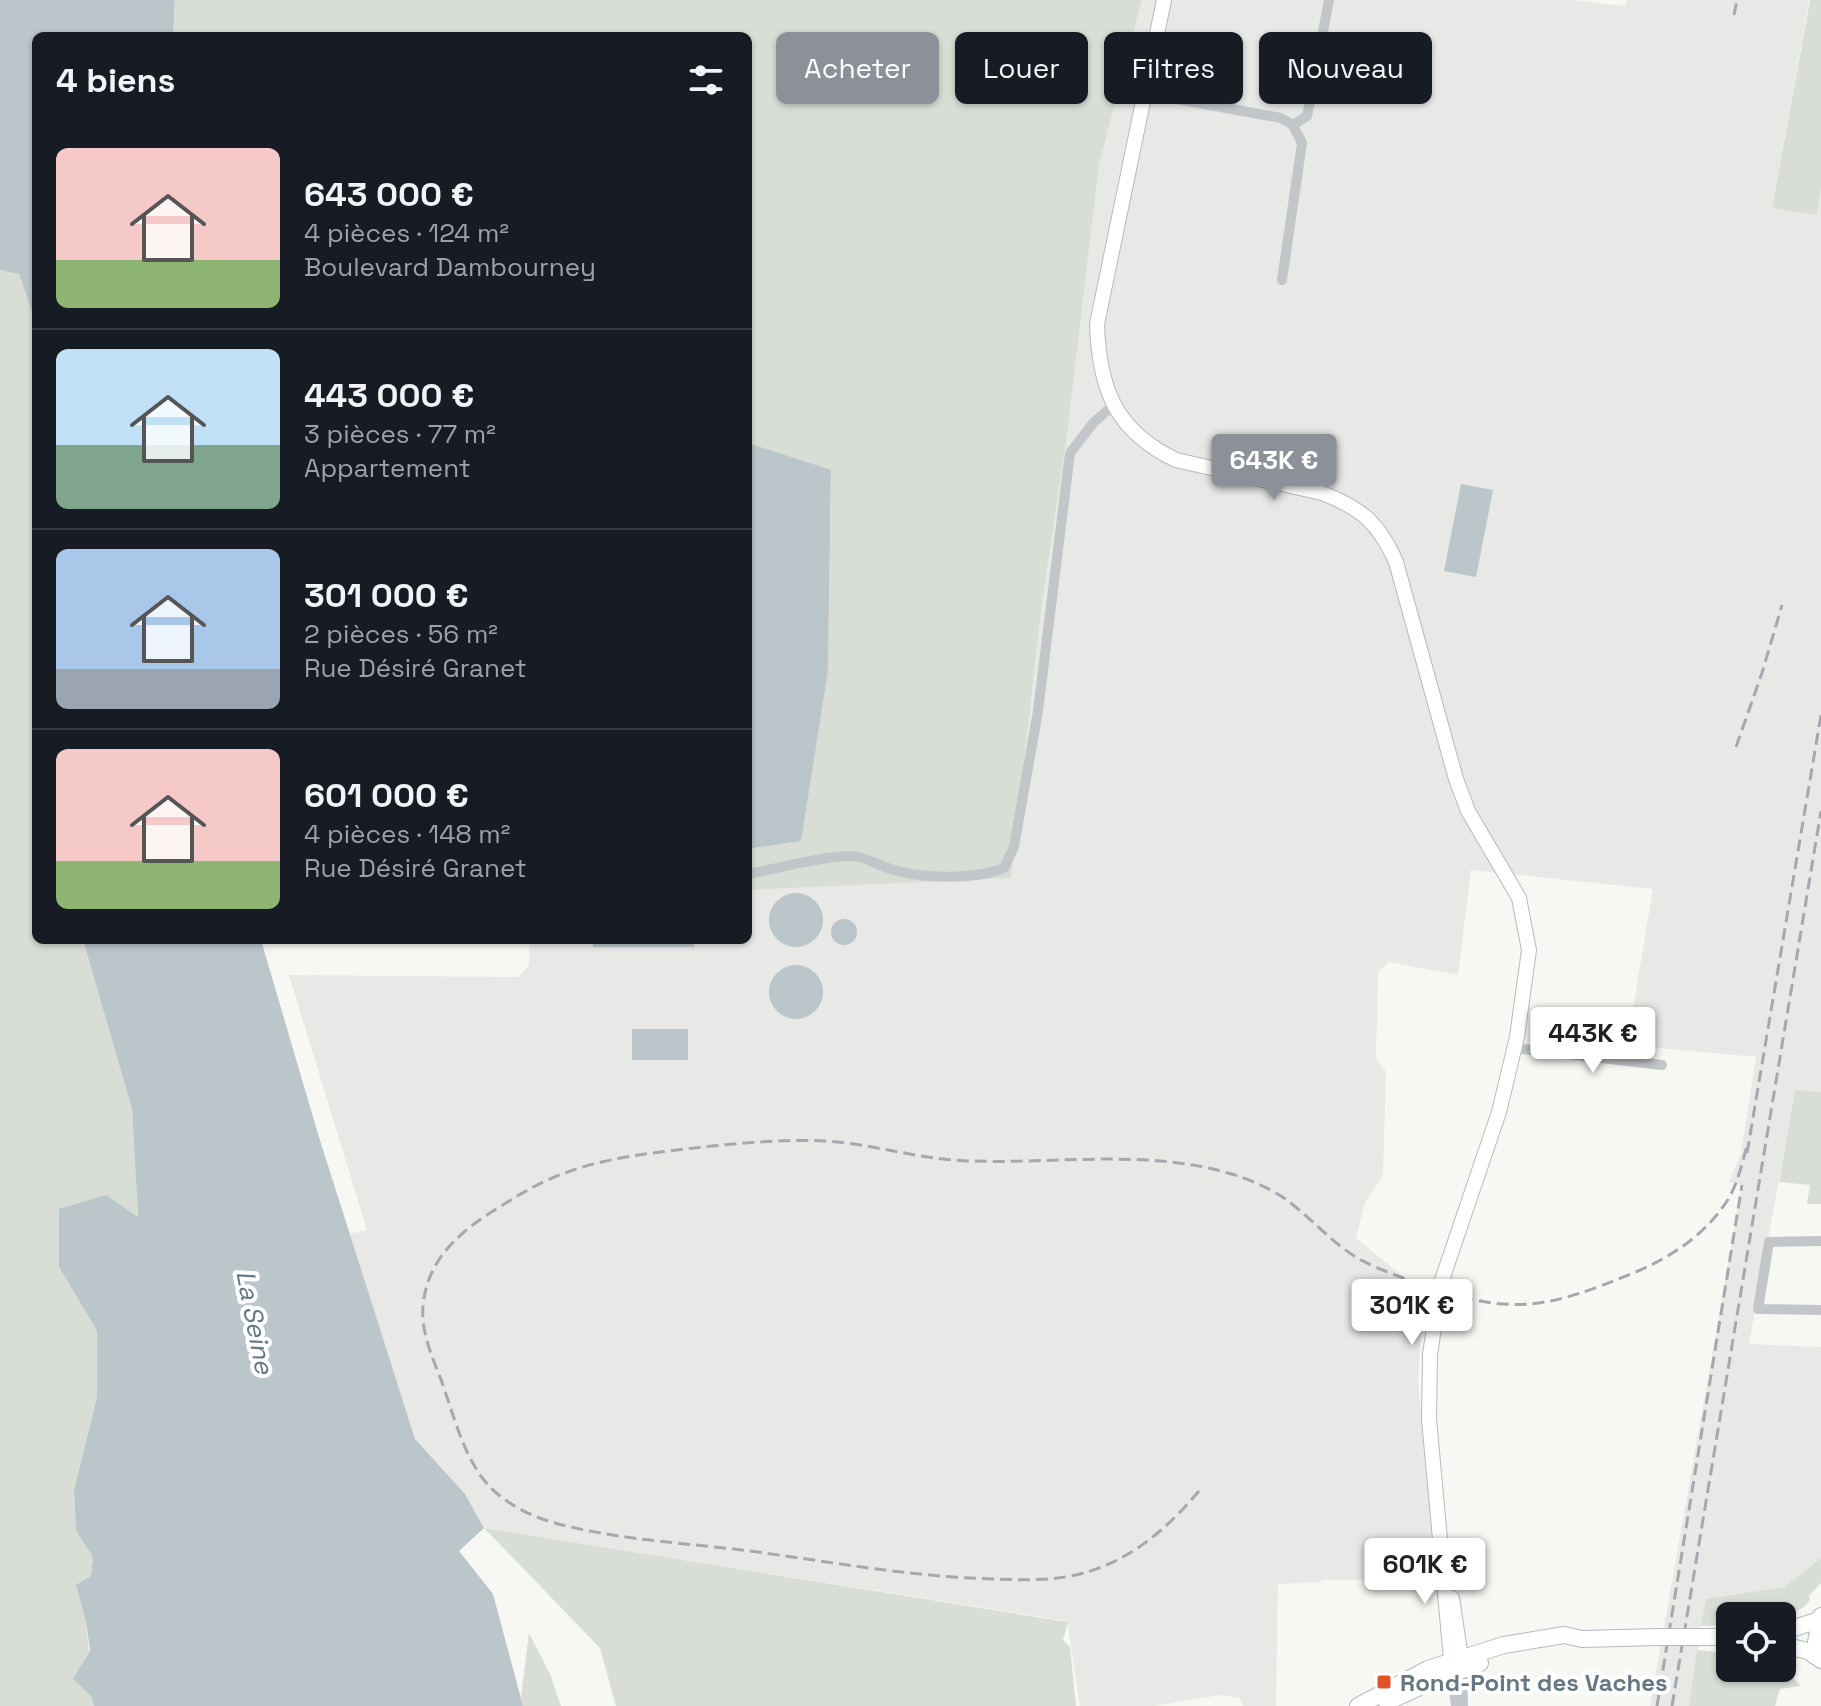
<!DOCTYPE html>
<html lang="fr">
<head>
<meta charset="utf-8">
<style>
	:root { --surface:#171b24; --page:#242831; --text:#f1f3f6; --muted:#9ea1a6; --line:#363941; --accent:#8c9099 }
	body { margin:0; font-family:"Space Grotesk",sans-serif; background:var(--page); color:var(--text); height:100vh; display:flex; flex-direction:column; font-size:30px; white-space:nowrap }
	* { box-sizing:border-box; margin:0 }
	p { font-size:26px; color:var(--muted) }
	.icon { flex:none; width:44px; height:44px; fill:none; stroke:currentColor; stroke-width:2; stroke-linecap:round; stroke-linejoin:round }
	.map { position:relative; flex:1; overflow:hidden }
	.side { position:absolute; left:32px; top:32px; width:720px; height:912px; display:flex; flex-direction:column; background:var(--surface); border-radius:12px; box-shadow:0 2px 6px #0004 }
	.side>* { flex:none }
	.top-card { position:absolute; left:776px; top:32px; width:760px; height:72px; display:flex; gap:16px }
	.buttons { position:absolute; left:1716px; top:1602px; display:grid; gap:16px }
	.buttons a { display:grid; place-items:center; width:80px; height:80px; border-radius:12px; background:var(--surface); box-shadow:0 2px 6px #0004; font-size:40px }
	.price { position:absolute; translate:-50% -68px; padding:0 18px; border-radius:8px; background:#fff; color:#222; font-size:26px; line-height:52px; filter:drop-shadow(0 2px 4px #0008) }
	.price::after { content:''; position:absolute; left:50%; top:48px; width:24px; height:18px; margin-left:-12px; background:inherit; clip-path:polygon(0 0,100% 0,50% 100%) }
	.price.active { background:var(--accent); color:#fff }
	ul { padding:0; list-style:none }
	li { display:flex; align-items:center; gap:24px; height:200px; padding:0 24px }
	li+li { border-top:2px solid var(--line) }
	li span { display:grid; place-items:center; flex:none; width:224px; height:160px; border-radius:12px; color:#555 }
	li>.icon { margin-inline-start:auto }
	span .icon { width:96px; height:96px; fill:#fffc; stroke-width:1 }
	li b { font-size:34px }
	h2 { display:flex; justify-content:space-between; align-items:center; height:96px; padding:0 24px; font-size:34px }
	.pill { padding:0 28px; border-radius:12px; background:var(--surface); box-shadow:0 2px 6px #0004; font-size:28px; line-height:72px }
	.pill.active { background:var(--accent); color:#fff }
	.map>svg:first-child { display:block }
	.built { fill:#e8e8e7 }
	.green { fill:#d8ded5 }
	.water { fill:#bac6ca }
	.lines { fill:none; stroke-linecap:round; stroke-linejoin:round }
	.secondary-casing { stroke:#b4babe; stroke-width:16 }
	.primary-casing { stroke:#b5babd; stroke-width:18 }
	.street { stroke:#c2c6c9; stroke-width:10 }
	.secondary { stroke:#fff; stroke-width:14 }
	.primary { stroke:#fff; stroke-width:16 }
	.rail { stroke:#a3a9ae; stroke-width:3; stroke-dasharray:12 6; stroke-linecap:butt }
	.primary-bridge-casing { stroke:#b5babd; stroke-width:18; stroke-linecap:butt }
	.primary-bridge { stroke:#fff; stroke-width:16 }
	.poi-dot { fill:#e15229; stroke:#fff; stroke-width:3 }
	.labels { text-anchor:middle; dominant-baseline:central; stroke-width:8; stroke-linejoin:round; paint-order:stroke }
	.poi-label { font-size:24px; font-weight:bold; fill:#667784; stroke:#fff; text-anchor:start }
	.water-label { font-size:26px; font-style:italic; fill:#627980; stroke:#fff }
</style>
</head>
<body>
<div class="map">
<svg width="1821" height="1706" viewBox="0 0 1821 1706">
	<rect width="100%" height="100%" fill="#f7f7f4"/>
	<path class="built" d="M 1142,0 L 1570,0 L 1625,6 L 1627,0 L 1809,0 L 1772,208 L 1817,215 L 1821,189 L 1821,1092 L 1795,1091 L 1749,1344 L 1821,1347 L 1821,1558 L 1784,1587 L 1706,1599 L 1689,1706 L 1650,1706 L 1742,1185 L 1729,1182 L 1741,1153 L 1756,1057 L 1627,1045 L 1653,889 L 1471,870 L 1458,975 L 1389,962 L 1378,972 L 1376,1058 L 1386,1072 L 1383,1175 L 1365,1202 L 1356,1238 L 1427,1296 L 1421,1334 L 1418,1382 L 1437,1579 L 1322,1580 L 1321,1582 L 1278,1584 L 1276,1706 L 1243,1706 L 1240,1698 L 1220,1695 L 1154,1706 L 1080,1706 L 1067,1621 L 484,1528 L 465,1494 L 415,1439 L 349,1234 L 367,1230 L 289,975 L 518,977 L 529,965 L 529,940 L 748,940 L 748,884 L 1041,610 L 1067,436 L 1099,165 Z"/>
	<g class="green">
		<path d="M 175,0 L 1142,0 L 1099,165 L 1067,436 L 1041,610 L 1011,878 L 748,890 L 748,849 L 800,841 L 828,671 L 831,471 L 748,443 L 748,36 L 173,36 Z"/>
		<path d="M 1810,0 L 1821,0 L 1821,188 L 1817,215 L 1772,208 Z"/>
		<path d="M 0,270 L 19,273 L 36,323 L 36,940 L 83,940 L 132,1109 L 138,1218 L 59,1267 L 97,1331 L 97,1397 L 74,1490 L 76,1531 L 93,1557 L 86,1621 L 94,1706 L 0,1706 Z"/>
		<path d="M 1795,1090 L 1821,1092 L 1821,1204 L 1807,1204 L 1810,1185 L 1779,1182 Z"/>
		<path d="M 484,1528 L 1068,1622 L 1063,1640 L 1070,1647 L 1076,1706 L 616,1706 L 600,1648 Z"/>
		<path d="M 1821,1558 L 1821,1583 L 1809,1596 L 1810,1600 L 1804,1607 L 1782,1619 L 1782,1616 L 1730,1616 L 1730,1625 L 1701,1626 L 1706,1599 L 1784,1587 Z"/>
		<path d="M 529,1633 L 550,1674 L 561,1706 L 523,1706 L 521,1696 Z"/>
		<path d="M 1697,1650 L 1730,1653 L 1730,1668 L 1782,1668 L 1782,1665 L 1801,1686 L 1780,1689 L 1775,1706 L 1689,1706 Z"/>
	</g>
	<g class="water">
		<path d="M 0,0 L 175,0 L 173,36 L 36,36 L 36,323 L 19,274 L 0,270 Z"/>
		<path d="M 748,443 L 831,470 L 828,671 L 801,841 L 748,849 Z"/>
		<path d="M 1461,484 L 1493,490 L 1476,577 L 1444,571 Z"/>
		<circle cx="796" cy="920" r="27"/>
		<circle cx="844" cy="932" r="13"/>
		<path d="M 83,940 L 261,940 L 318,1134 L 415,1439 L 465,1494 L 484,1528 L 459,1551 L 493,1594 L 523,1706 L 94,1706 L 92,1697 L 73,1679 L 90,1651 L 86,1621 L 76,1585 L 91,1576 L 93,1557 L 76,1531 L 74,1490 L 97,1397 L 97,1331 L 59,1267 L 59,1209 L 106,1195 L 138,1217 L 132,1109 Z"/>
		<rect x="593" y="940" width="101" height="7"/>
		<circle cx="796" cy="992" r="27"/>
		<rect x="632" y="1029" width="56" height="31"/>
	</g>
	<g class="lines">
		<g class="secondary-casing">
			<g id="secondary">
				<path d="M 1164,0 L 1097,324 C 1099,388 1115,431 1176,460 L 1322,493 C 1361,508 1379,523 1396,562 L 1456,779 L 1468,811 L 1519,898 L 1529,950 L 1517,1037 L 1499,1112 L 1441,1283 L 1430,1354 L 1429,1419 L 1452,1670"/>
				<path d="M 1452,1598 L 1461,1658"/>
			</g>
		</g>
		<g class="primary-casing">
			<g id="primary">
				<path d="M 1821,1616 L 1816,1642 L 1821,1659"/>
				<path d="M 1782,1632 L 1819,1620"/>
				<path d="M 1702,1637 L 1730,1637"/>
				<path d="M 1782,1645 L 1808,1651 L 1821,1660"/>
				<path d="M 1387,1702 L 1428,1683 L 1480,1663"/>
				<path d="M 1358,1706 L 1428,1669 L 1504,1645 L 1564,1635 L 1582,1639 L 1660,1637"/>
			</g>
		</g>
		<g class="street">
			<path d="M 1144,93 L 1281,118 L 1293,125 L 1302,143 L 1282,280"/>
			<path d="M 1293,125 L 1307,116 L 1329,0"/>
			<path d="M 748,874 C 780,868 814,858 846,856 C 862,855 873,863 888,868 C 918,879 974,880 1004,868 L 1014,847 L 1038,711 L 1070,453 L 1094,422 L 1114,405"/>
			<path d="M 1514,1048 L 1662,1065"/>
			<path d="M 1821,1241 L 1769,1242 L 1758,1309 L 1821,1310"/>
			<path d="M 1462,1668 L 1463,1706"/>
			<path d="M 1452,1673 L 1456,1706"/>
		</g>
		<use href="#secondary" class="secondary"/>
		<use href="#primary" class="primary"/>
		<g class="rail">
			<path d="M 1734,15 L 1737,0"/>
			<path d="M 1736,747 L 1762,673 L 1782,605"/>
			<path d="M 1747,1153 L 1821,715"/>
			<path d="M 1199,1491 C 1166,1530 1130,1561 1080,1574 C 1052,1581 1023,1580 995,1579 C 912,1577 832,1562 750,1551 C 687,1543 617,1540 555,1523 C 536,1518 517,1509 500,1496 C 465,1469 455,1417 440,1377 C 431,1354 421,1331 423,1306 C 427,1261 457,1234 493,1211 C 514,1198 534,1185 557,1176 C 603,1157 654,1153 702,1147 C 743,1143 784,1139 825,1141 C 874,1144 921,1160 971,1161 C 1055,1164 1146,1149 1228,1173 C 1247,1178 1267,1187 1284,1198 C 1311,1217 1332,1244 1361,1260 C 1382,1271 1406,1279 1429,1287 C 1514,1316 1550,1307 1631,1274 C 1670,1258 1704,1236 1727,1201 C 1738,1184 1742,1162 1748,1143"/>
			<path d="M 1657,1706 L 1742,1185"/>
			<path d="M 1672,1706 L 1821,811"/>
		</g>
		<g class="primary-bridge-casing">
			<path id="primary-bridge" d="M 1660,1637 L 1702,1637"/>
		</g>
		<use href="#primary-bridge" class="primary-bridge"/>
	</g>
	<rect class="poi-dot" x="1376" y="1674" width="16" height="16" rx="4"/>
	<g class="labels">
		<g class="poi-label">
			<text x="1400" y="1682">Rond-Point des Vaches</text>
		</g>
		<g class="water-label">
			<text transform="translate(255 1322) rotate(79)">La Seine</text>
		</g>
	</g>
</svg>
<div class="buttons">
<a><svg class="icon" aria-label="locate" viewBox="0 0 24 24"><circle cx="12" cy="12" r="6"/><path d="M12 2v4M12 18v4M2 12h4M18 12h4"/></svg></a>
</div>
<b class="price active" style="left:1274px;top:502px">643K €</b>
<b class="price" style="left:1593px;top:1075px">443K €</b>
<b class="price" style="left:1412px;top:1347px">301K €</b>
<b class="price" style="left:1425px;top:1606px">601K €</b>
<div class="top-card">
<a class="pill active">Acheter</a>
<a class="pill">Louer</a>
<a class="pill">Filtres</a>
<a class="pill">Nouveau</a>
</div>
<section class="side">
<h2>4 biens<svg class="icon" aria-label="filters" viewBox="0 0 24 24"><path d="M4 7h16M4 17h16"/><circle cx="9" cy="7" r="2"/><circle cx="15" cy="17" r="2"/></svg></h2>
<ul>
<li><span style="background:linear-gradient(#f6c9c9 70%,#8fb573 0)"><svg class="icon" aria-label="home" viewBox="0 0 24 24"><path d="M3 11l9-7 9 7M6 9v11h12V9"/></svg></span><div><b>643 000 €</b><p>4 pièces · 124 m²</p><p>Boulevard Dambourney</p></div></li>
<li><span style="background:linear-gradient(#bfe0f5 60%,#7fa58c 0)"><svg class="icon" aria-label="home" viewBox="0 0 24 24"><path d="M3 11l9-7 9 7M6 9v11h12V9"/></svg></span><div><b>443 000 €</b><p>3 pièces · 77 m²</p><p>Appartement</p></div></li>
<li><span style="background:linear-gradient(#a9c7e8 75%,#9aa5b1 0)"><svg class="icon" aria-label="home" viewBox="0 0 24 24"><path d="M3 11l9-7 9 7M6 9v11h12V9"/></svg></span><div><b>301 000 €</b><p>2 pièces · 56 m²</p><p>Rue Désiré Granet</p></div></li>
<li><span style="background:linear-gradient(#f6c9c9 70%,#8fb573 0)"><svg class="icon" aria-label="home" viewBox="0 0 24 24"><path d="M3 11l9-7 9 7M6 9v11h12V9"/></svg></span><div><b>601 000 €</b><p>4 pièces · 148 m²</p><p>Rue Désiré Granet</p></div></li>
</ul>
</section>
</div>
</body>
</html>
